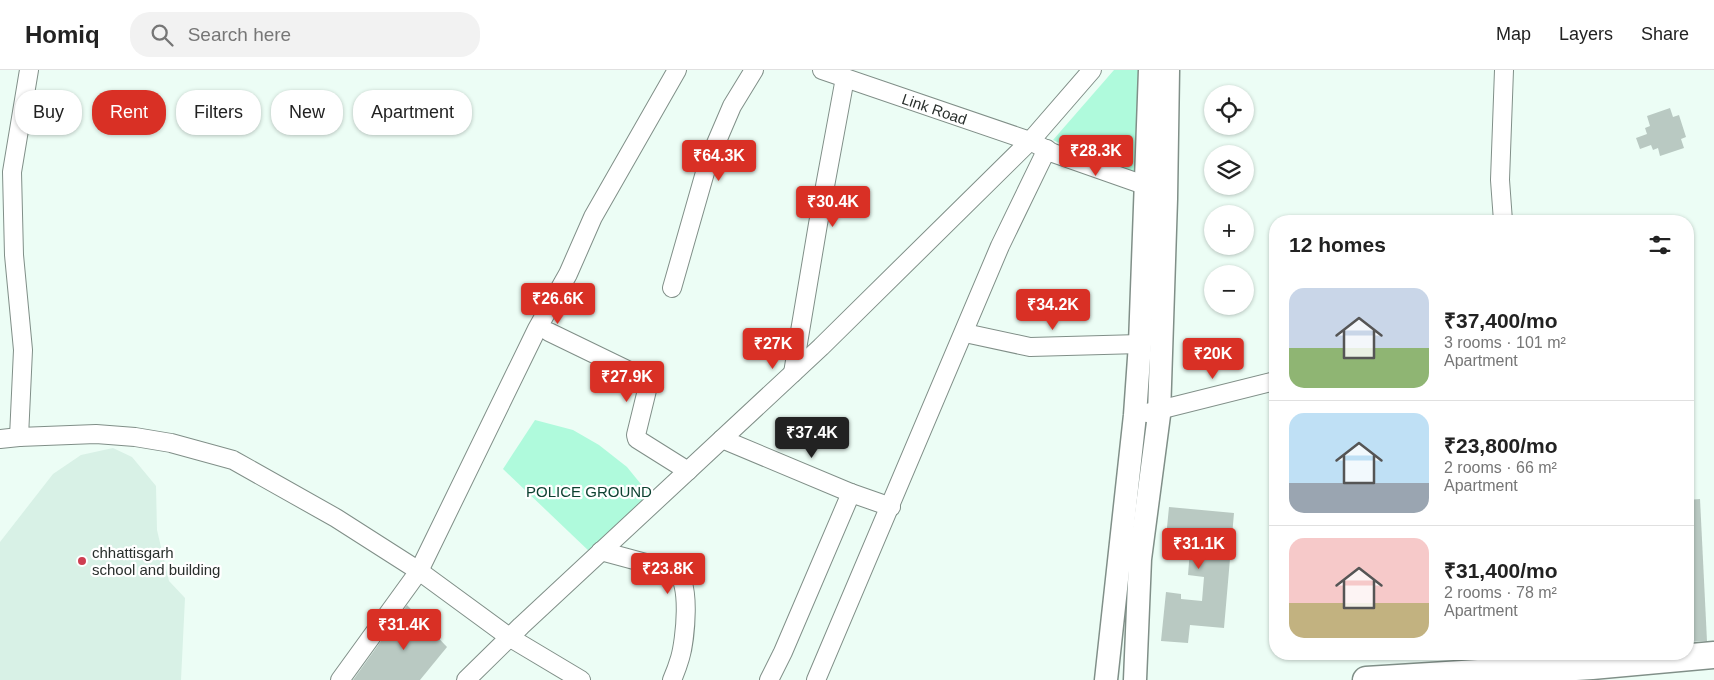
<!DOCTYPE html>
<html lang="en">
<head>
<meta charset="utf-8">
<style>
	:root { --surface:#fff; --page:#f2f2f2; --text:#222; --muted:#767676; --line:#e0e0e0; --accent:#d93025 }
	body { margin:0; font-family:Arial,sans-serif; background:var(--page); color:var(--text); height:100vh; display:flex; flex-direction:column; font-size:19px; white-space:nowrap }
	* { box-sizing:border-box; margin:0 }
	p { font-size:16px; color:var(--muted) }
	.icon { flex:none; width:28px; height:28px; fill:none; stroke:currentColor; stroke-width:2; stroke-linecap:round; stroke-linejoin:round }
	.map { position:relative; flex:1; overflow:hidden }
	.details { position:absolute; left:1269px; top:145px; width:425px; height:445px; display:flex; flex-direction:column; background:var(--surface); border-radius:20px; box-shadow:0 1px 4px #0004 }
	.details>* { flex:none }
	.guide { position:absolute; left:15px; top:20px; width:475px; height:45px; display:flex; gap:10px }
	.fabs { position:absolute; left:1204px; top:15px; display:grid; gap:10px }
	.fabs a { display:grid; place-items:center; width:50px; height:50px; border-radius:50%; background:var(--surface); box-shadow:0 1px 4px #0004; font-size:25px }
	.price { position:absolute; translate:-50% -42px; padding:0 11px; border-radius:5px; background:var(--accent); color:#fff; font-size:16px; line-height:32px; filter:drop-shadow(0 1px 2px #0008) }
	.price::after { content:''; position:absolute; left:50%; top:30px; width:15px; height:11px; margin-left:-8px; background:inherit; clip-path:polygon(0 0,100% 0,50% 100%) }
	.price.current { background:#222; color:#fff }
	ul { padding:0; list-style:none }
	li { display:flex; align-items:center; gap:15px; height:125px; padding:0 20px }
	li+li { border-top:1px solid var(--line) }
	li span { display:grid; place-items:center; flex:none; width:140px; height:100px; border-radius:15px; color:#555 }
	li>.icon { margin-inline-start:auto }
	span .icon { width:60px; height:60px; fill:#fffc; stroke-width:1 }
	li b { font-size:21px }
	h2 { display:flex; justify-content:space-between; align-items:center; height:60px; padding:0 20px; font-size:21px }
	.pill { padding:0 18px; border-radius:20px; background:var(--surface); box-shadow:0 1px 4px #0004; font-size:18px; line-height:45px }
	.pill.current { background:var(--accent); color:#fff }
	header { display:flex; align-items:center; gap:30px; box-sizing:border-box; height:70px; padding:0 25px; background:var(--surface); border-bottom:1px solid var(--line) }
	header strong { font-size:24px }
	nav { display:flex; gap:28px; margin-inline-start:auto; font-size:18px }
	.search { width:350px; height:45px; background:var(--page); display:flex; align-items:center; gap:12px; box-sizing:border-box; padding:0 18px; border-radius:20px; color:var(--muted); font-size:19px }
	.map>svg:first-child { display:block }
	.built { fill:#d8f1e6 }
	.green { fill:#affadc }
	.building { fill:#b9c9c2 }
	.lines { fill:none; stroke-linecap:round; stroke-linejoin:round }
	.minor-casing { stroke:#808f88; stroke-width:20 }
	.major-casing { stroke:#808f88; stroke-width:25 }
	.highway-casing { stroke:#808f88; stroke-width:29 }
	.minor { stroke:#fff; stroke-width:18 }
	.major { stroke:#fff; stroke-width:22 }
	.highway { stroke:#fff; stroke-width:26 }
	.poi-dot { fill:#ce3e51; stroke:#fff; stroke-width:2 }
	.labels { text-anchor:middle; dominant-baseline:central; stroke-width:4.5; stroke-linejoin:round; paint-order:stroke }
	.street-label { font-size:15px; fill:#292f2c; stroke:#fff }
	.park-label { font-size:15px; fill:#0d4231; stroke:#fff }
	.poi-label { font-size:15px; fill:#292f2c; stroke:#fff; text-anchor:start }
</style>
</head>
<body>
<header>
<strong>Homiq</strong>
<div class="search"><svg class="icon" aria-label="search" viewBox="0 0 24 24"><circle cx="10" cy="10" r="6"/><path d="M15 15l6 6"/></svg>Search here</div>
<nav><a>Map</a><a>Layers</a><a>Share</a></nav>
</header>
<div class="map">
<svg width="1714" height="610" viewBox="0 0 1714 610">
	<rect width="100%" height="100%" fill="#ecfdf5"/>
	<path class="built" d="M 113,378 L 132,387 L 156,416 L 157,460 L 169,511 L 185,528 L 181,610 L 0,610 L 0,472 L 53,404 L 81,385 Z"/>
	<g class="green">
		<path d="M 1114,0 L 1141,0 L 1138,111 L 1053,70 Z"/>
		<path d="M 535,350 L 573,360 L 599,375 L 627,397 L 649,424 L 591,483 L 503,399 Z"/>
	</g>
	<g class="building">
		<path d="M 1670,38 L 1673,47 L 1679,45 L 1686,67 L 1681,69 L 1684,78 L 1660,86 L 1658,78 L 1653,80 L 1651,75 L 1640,79 L 1636,68 L 1647,64 L 1645,58 L 1650,56 L 1647,46 Z"/>
		<path d="M 1700,429 L 1707,571 L 1688,572 L 1688,430 Z"/>
		<path d="M 1169,437 L 1234,443 L 1224,558 L 1190,555 L 1188,573 L 1161,571 L 1166,522 L 1181,524 L 1181,529 L 1202,531 L 1204,507 L 1188,505 L 1190,480 L 1165,478 Z"/>
		<path d="M 407,535 L 447,577 L 420,610 L 353,610 Z"/>
	</g>
	<g class="lines">
		<g class="minor-casing">
			<g id="minor">
				<path id="s1" d="M 822,0 L 1030,71 L 1053,83 L 1147,116 L 1156,117"/>
				<path d="M 1503,151 L 1500,110 L 1504,0"/>
				<path d="M 672,218 L 708,92 L 732,36 L 754,0"/>
				<path d="M 549,262 L 646,309 L 648,316 L 636,365 L 637,369 L 688,401"/>
				<path d="M 965,263 L 1030,277 L 1140,274"/>
				<path d="M 793,303 L 818,154 L 845,8"/>
				<path d="M 1147,343 L 1275,311"/>
				<path d="M 19,367 L 23,280 L 14,185 L 12,102 L 29,0"/>
				<path d="M 0,369 L 19,367 L 96,364 L 135,367 L 171,373 L 233,390 L 336,448 L 419,501 L 509,567 L 581,610"/>
				<path d="M 722,369 L 851,423 L 891,437"/>
				<path d="M 601,481 L 675,501 C 692,510 685,571 680,588 C 678,595 675,603 672,610"/>
				<path d="M 340,610 L 419,501 L 537,259 L 568,204 L 593,147 L 677,0"/>
				<path d="M 466,610 L 521,556 L 821,277 L 1033,68 L 1092,0"/>
				<path d="M 769,610 L 783,582 L 851,423"/>
				<path d="M 816,610 L 1000,176 L 1047,79"/>
			</g>
		</g>
		<g class="major-casing">
			<g id="major">
				<path d="M 1106,610 L 1135,345 L 1140,274 L 1150,0"/>
				<path d="M 1135,610 L 1140,489 L 1159,345 L 1166,129 L 1168,0"/>
			</g>
		</g>
		<g class="highway-casing">
			<path id="highway" d="M 1366,610 L 1592,596 L 1714,585"/>
		</g>
		<use href="#minor" class="minor"/>
		<use href="#major" class="major"/>
		<use href="#highway" class="highway"/>
	</g>
	<circle class="poi-dot" cx="82" cy="491" r="5"/>
	<g class="labels">
		<g class="street-label">
			<text stroke="none"><textPath href="#s1" startOffset="119">Link Road</textPath></text>
		</g>
		<g class="park-label">
			<text x="589" y="421">POLICE GROUND</text>
		</g>
		<g class="poi-label">
			<text x="92" y="482">chhattisgarh<tspan x="92" dy="17">school and building</tspan></text>
		</g>
	</g>
</svg>
<div class="fabs">
<a><svg class="icon" aria-label="locate" viewBox="0 0 24 24"><circle cx="12" cy="12" r="6"/><path d="M12 2v4M12 18v4M2 12h4M18 12h4"/></svg></a>
<a><svg class="icon" aria-label="layers" viewBox="0 0 24 24"><path d="M12 4l9 5-9 5-9-5zM3 14l9 5 9-5"/></svg></a>
<a>+</a>
<a>−</a>
</div>
<b class="price" style="left:1096px;top:107px">₹28.3K</b>
<b class="price" style="left:719px;top:112px">₹64.3K</b>
<b class="price" style="left:833px;top:158px">₹30.4K</b>
<b class="price" style="left:558px;top:255px">₹26.6K</b>
<b class="price" style="left:1053px;top:261px">₹34.2K</b>
<b class="price" style="left:773px;top:300px">₹27K</b>
<b class="price" style="left:1213px;top:310px">₹20K</b>
<b class="price" style="left:627px;top:333px">₹27.9K</b>
<b class="price current" style="left:812px;top:389px">₹37.4K</b>
<b class="price" style="left:1199px;top:500px">₹31.1K</b>
<b class="price" style="left:668px;top:525px">₹23.8K</b>
<b class="price" style="left:404px;top:581px">₹31.4K</b>
<div class="guide">
<a class="pill">Buy</a>
<a class="pill current">Rent</a>
<a class="pill">Filters</a>
<a class="pill">New</a>
<a class="pill">Apartment</a>
</div>
<section class="details">
<h2>12 homes<svg class="icon" aria-label="filters" viewBox="0 0 24 24"><path d="M4 7h16M4 17h16"/><circle cx="9" cy="7" r="2"/><circle cx="15" cy="17" r="2"/></svg></h2>
<ul>
<li><span style="background:linear-gradient(#c9d6e8 60%,#8fb573 0)"><svg class="icon" aria-label="home" viewBox="0 0 24 24"><path d="M3 11l9-7 9 7M6 9v11h12V9"/></svg></span><div><b>₹37,400/mo</b><p>3 rooms · 101 m²</p><p>Apartment</p></div></li>
<li><span style="background:linear-gradient(#bfe0f5 70%,#9aa5b1 0)"><svg class="icon" aria-label="home" viewBox="0 0 24 24"><path d="M3 11l9-7 9 7M6 9v11h12V9"/></svg></span><div><b>₹23,800/mo</b><p>2 rooms · 66 m²</p><p>Apartment</p></div></li>
<li><span style="background:linear-gradient(#f6c9c9 65%,#c2b280 0)"><svg class="icon" aria-label="home" viewBox="0 0 24 24"><path d="M3 11l9-7 9 7M6 9v11h12V9"/></svg></span><div><b>₹31,400/mo</b><p>2 rooms · 78 m²</p><p>Apartment</p></div></li>
</ul>
</section>
</div>
</body>
</html>
